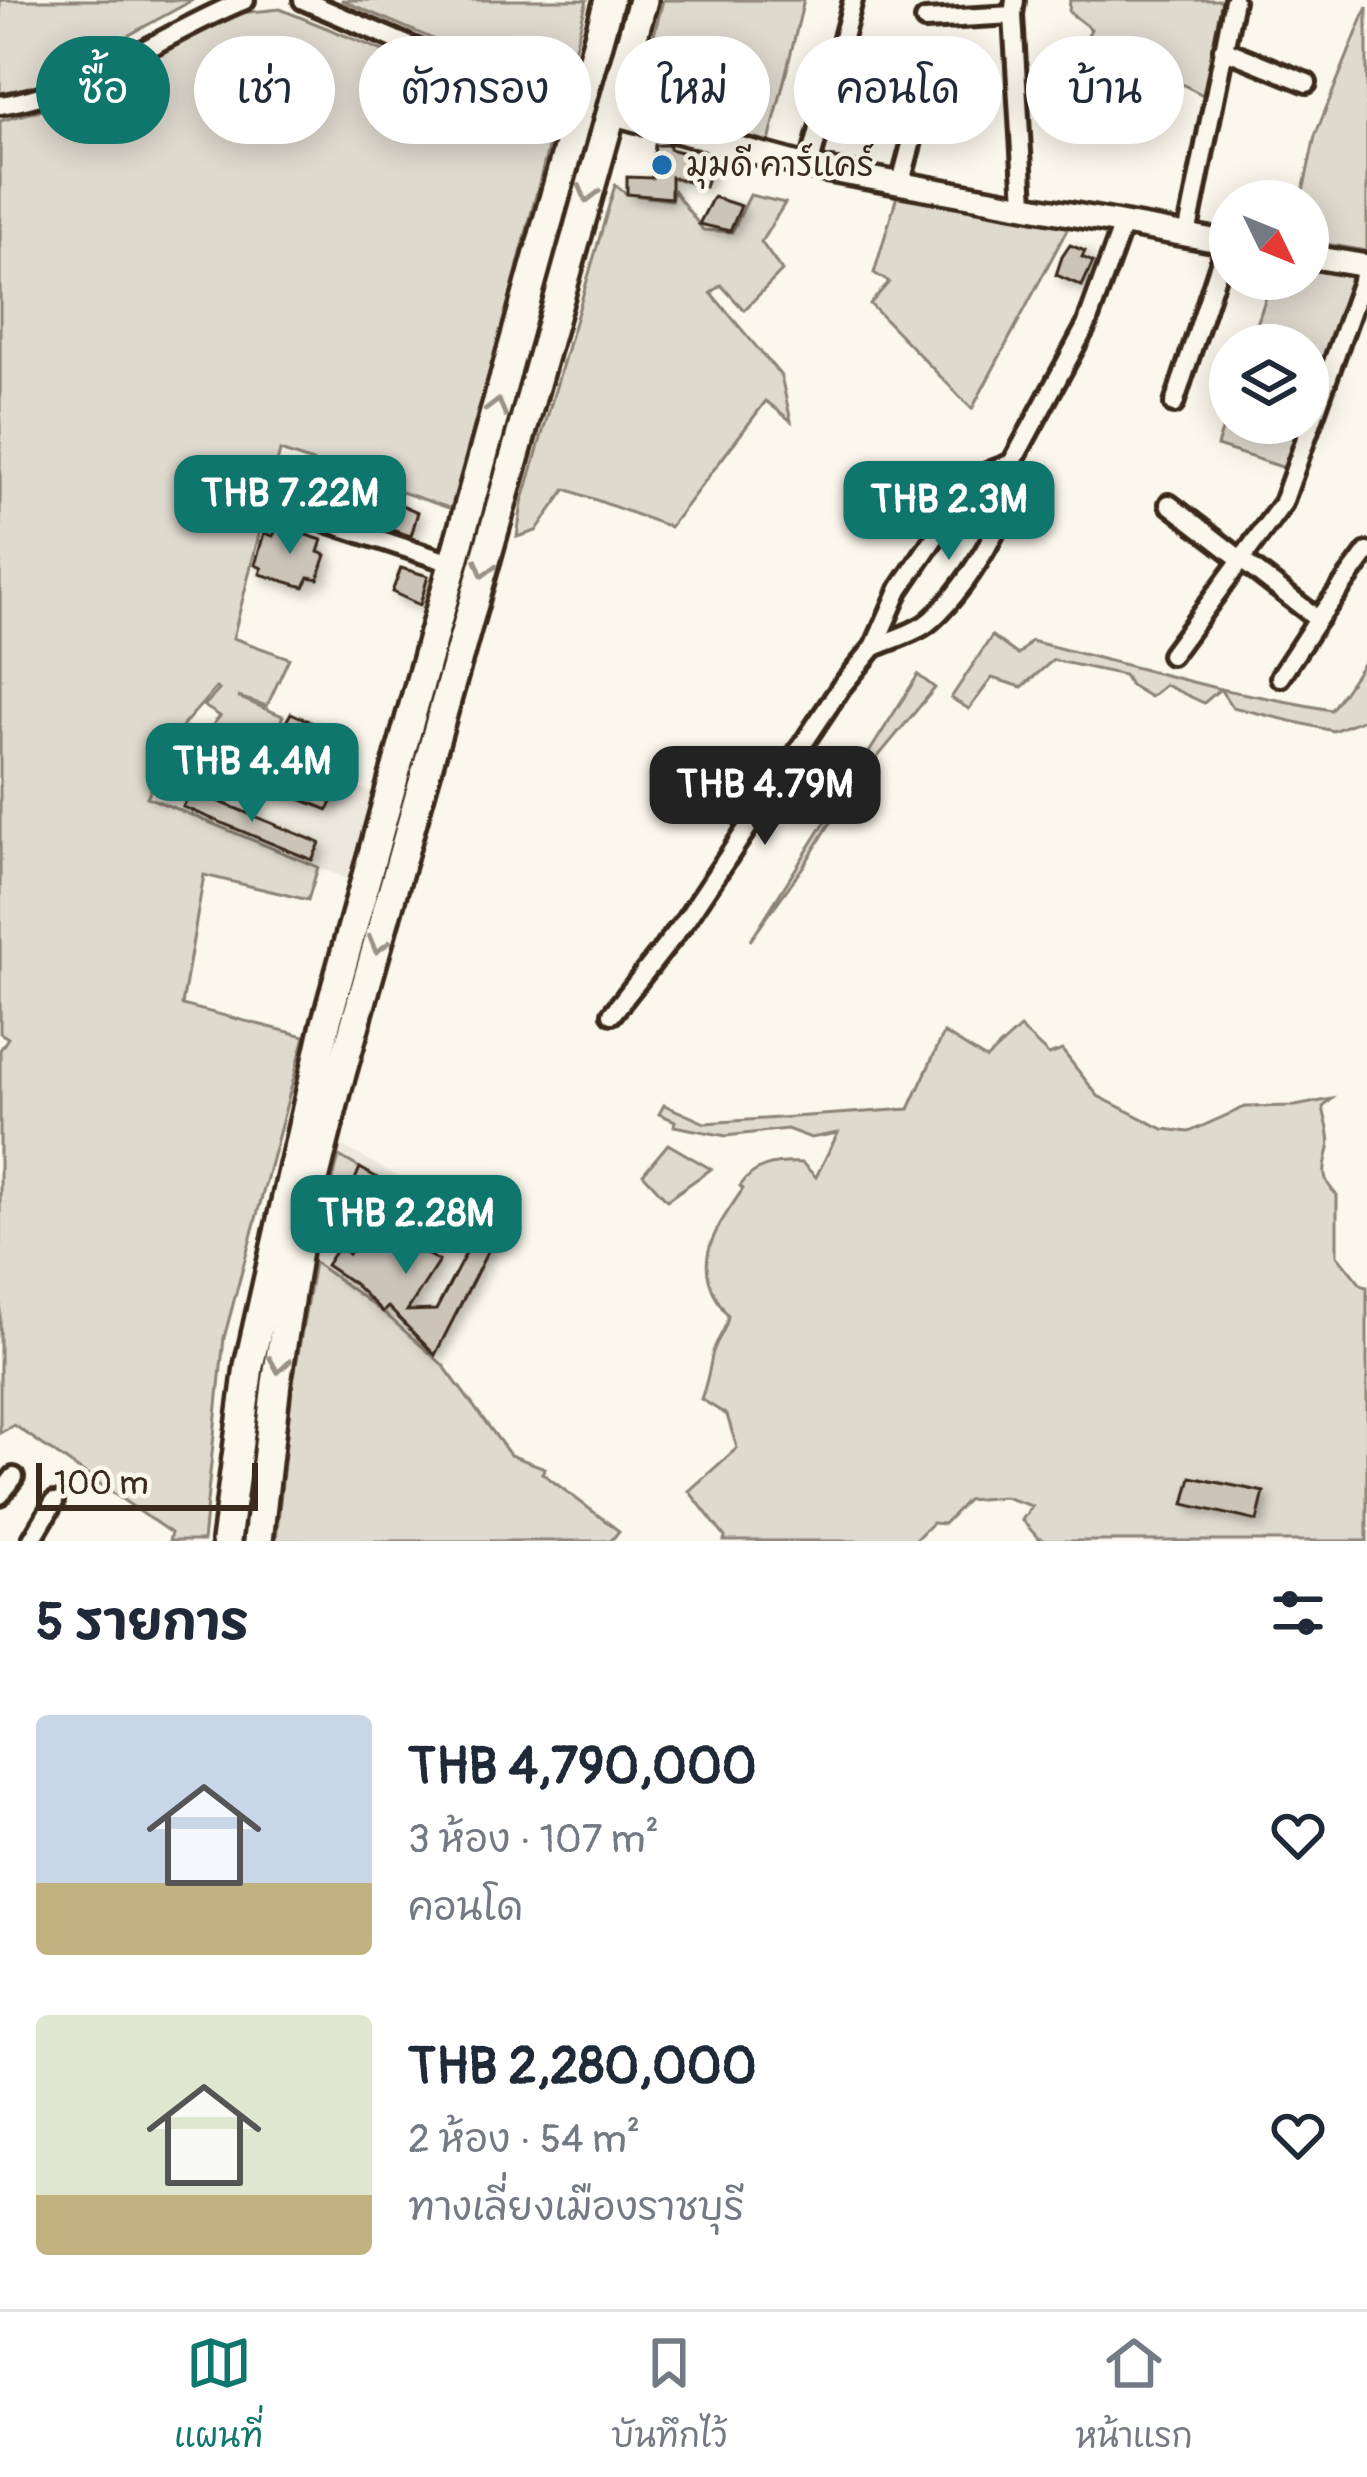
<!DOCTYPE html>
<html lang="th">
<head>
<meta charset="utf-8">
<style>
	:root { --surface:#fff; --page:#f2f2f3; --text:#1f2937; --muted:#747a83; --line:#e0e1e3; --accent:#0f766e }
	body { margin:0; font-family:Pangolin,"Playpen Sans Thai",sans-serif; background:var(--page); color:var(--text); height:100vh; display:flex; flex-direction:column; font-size:45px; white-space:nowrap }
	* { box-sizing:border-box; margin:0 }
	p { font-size:39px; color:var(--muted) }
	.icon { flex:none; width:66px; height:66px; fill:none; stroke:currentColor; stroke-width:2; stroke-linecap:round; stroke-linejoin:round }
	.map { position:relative; height:1541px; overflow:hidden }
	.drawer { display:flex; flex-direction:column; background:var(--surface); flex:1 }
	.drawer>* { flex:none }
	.banner { position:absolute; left:36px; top:36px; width:1296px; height:108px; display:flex; gap:24px }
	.needle { width:78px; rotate:133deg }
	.fabs { position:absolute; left:1209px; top:180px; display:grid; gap:24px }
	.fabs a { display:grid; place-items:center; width:120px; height:120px; border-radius:50%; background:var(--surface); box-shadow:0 6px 30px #0003; font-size:60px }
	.scale { position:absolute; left:36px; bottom:30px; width:222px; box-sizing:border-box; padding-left:12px; border:6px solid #3b2a1e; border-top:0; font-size:33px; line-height:42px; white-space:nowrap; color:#3b2a1e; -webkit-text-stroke:9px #fbf7ec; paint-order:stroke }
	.price { position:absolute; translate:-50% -102px; padding:0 27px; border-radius:24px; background:var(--accent); color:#fff; font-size:39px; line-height:78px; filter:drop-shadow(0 3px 6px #0008) }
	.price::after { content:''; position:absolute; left:50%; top:72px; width:36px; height:27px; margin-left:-18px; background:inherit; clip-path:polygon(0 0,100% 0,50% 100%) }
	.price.on { background:#222; color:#fff }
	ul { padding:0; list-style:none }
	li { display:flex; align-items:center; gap:36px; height:300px; padding:0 36px }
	li span { display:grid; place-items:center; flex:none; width:336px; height:240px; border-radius:12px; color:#555 }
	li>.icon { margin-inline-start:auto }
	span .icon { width:144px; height:144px; fill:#fffc; stroke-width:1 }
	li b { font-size:51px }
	h2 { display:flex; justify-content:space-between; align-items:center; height:144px; padding:0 36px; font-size:51px }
	.chip { padding:0 42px; border-radius:54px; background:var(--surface); box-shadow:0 6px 30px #0003; font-size:42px; line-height:108px }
	.chip.on { background:var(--accent); color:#fff }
	.tabs { display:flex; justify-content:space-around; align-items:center; height:168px; border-top:3px solid var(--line); background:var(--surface); font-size:33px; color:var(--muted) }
	.tabs a { display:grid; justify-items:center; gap:6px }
	.tabs .on { color:var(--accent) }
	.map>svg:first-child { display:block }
	.built { fill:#ede8dd }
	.green { fill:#dfd9ce; stroke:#8d8276; stroke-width:3 }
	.building { fill:#ccc4b9; stroke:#3b2a1e; stroke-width:3; filter:url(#shadow) }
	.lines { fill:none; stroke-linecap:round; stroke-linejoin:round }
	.minor-casing { stroke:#3b2a1e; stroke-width:26 }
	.tertiary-casing { stroke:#3b2a1e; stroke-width:30 }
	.primary-casing { stroke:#3b2a1e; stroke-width:36 }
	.minor { stroke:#fbf7ec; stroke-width:16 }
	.tertiary { stroke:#fbf7ec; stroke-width:21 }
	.primary { stroke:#fbf7ec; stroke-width:27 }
	.oneway { stroke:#9b9085 }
	.poi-dot { fill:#1f6fb2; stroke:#fbf7ec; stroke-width:4.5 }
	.labels { text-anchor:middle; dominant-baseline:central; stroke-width:9; stroke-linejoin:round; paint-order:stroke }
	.poi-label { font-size:33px; fill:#3b2a1e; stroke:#fbf7ec; text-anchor:start }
</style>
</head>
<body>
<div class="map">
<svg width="1367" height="1541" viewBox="0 0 1367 1541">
	<defs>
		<filter id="shadow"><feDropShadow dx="5.5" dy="5.5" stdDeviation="6" flood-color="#0004"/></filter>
	</defs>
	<rect width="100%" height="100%" fill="#fbf7ec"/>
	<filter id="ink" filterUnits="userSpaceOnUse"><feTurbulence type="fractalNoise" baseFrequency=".00833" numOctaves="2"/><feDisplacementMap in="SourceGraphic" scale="24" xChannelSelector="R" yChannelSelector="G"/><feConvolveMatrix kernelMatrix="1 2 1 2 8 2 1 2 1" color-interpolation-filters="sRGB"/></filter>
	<g filter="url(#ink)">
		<g class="built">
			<path d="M 184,724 L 371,792 L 347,879 L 147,797 Z"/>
			<path d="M 339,1144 L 498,1232 L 435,1360 L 383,1312 L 314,1262 Z"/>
		</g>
		<g class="green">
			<path d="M 0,0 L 193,0 L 36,86 L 0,93 Z"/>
			<path d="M 341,0 L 587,0 L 563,94 Z"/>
			<path d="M 663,0 L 804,0 L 767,150 L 643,114 L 635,107 Z"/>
			<path d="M 1070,0 L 1222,0 L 1203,95 L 1128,56 L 1117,68 L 1095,116 L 1075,115 L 1075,106 L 1064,87 L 1091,29 L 1069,12 Z"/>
			<path d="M 1367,7 L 1367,251 L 1308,241 L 1308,201 L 1301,201 L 1315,136 Z"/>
			<path d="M 280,9 L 555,121 L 455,510 L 280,451 L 233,638 L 289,658 L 267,706 L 238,697 L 283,716 L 266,753 L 207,732 L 220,716 L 204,706 L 219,690 L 216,688 L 184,724 L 147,797 L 318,867 L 308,900 L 204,875 L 182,1005 L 305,1036 L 224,1338 L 203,1541 L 169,1541 L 171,1533 L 14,1425 L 0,1433 L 0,1050 L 8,1038 L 0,1033 L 0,121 L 60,105 L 240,13 Z"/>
			<path d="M 615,185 L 627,194 L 671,200 L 674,191 L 703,230 L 732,232 L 750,195 L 785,203 L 761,242 L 782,271 L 744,310 L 721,285 L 711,293 L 781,376 L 791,421 L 766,401 L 670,527 L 566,489 L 536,531 L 517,537 L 522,503 Z"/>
			<path d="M 899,189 L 1072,220 L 972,409 L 870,304 L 889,282 L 874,273 Z"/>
			<path d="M 1308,267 L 1354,274 L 1308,403 L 1308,345 L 1250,345 L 1272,279 L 1308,279 Z"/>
			<path d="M 1230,405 L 1230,423 L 1301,423 L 1285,468 L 1217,446 Z"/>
			<path d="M 992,636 L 1018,655 L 1031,641 L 1220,689 L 1331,710 L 1367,658 L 1367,718 L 1333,731 L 1232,707 L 1220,689 L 1204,703 L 1165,685 L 1150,697 L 1130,685 L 1124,675 L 1053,660 L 1022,687 L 992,678 L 969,709 L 951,698 Z"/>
			<path d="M 918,675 L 935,688 L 852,788 L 805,864 L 750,941 Z"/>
			<path d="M 1020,1028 L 1049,1055 L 1062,1050 L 1098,1096 L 1163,1129 L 1189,1132 L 1245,1107 L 1295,1106 L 1332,1099 L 1323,1107 C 1325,1119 1332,1137 1329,1149 C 1324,1168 1320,1179 1337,1195 L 1337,1255 L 1362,1286 L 1367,1287 L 1367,1541 L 1047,1541 L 1038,1538 L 1022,1520 L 1032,1506 L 1004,1497 L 967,1500 L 944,1524 L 932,1523 L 914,1541 L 724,1541 L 725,1537 L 689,1491 L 737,1448 L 727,1415 L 701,1399 C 707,1383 709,1372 712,1356 C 714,1341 726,1333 728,1316 C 689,1264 711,1236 743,1189 L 740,1186 C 755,1164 777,1162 802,1163 L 816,1177 L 838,1133 L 811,1138 L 787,1129 L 726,1136 L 674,1126 L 675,1121 L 659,1114 L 664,1105 L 705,1123 L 909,1109 L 944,1033 L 986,1059 Z"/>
			<path d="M 668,1144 L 711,1169 L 667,1200 L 643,1174 Z"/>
			<path d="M 339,1156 L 360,1168 L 349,1196 L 359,1202 L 342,1230 L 329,1237 L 320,1233 Z"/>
			<path d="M 314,1262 L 383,1312 L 443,1365 L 510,1455 L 545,1468 L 542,1473 L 619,1531 L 611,1541 L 276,1541 L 291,1394 Z"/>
		</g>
		<g class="building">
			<path d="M 655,145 L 670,145 L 670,149 L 713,161 L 705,187 L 671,177 L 671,198 L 627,194 L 627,177 L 652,178 Z"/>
			<path d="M 713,197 L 741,206 L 730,231 L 699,224 Z"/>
			<path d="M 1070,245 L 1085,251 L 1082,257 L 1093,262 L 1082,286 L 1056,275 L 1062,257 Z"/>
			<path d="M 390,500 L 418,512 L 411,536 L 378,526 Z"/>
			<path d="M 278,526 L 322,540 L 318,552 L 326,555 L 318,579 L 309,577 L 304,587 L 260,574 L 262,568 L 255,565 L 264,533 L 273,536 Z"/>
			<path d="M 401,568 L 428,576 L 420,605 L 392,592 Z"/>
			<path d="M 291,713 L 324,728 L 314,750 L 327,756 L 316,781 L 338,790 L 328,810 L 194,757 L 201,734 L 275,763 L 286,738 L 279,734 Z"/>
			<path d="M 181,741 L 191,746 L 177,776 L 166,770 Z"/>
			<path d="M 191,790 L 320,843 L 312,860 L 183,807 Z"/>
			<path d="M 360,1168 L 462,1226 L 454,1239 L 374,1197 L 371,1203 L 348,1196 Z"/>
			<path d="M 380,1211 L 424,1247 L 421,1251 L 439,1261 L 407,1311 L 436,1310 L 476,1234 L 492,1243 L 435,1355 L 388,1307 L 383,1312 L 354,1284 L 326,1265 L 339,1246 L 348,1254 Z"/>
			<path d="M 1191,1477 L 1264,1492 L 1257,1521 L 1184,1504 Z"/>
		</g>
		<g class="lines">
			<g class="minor-casing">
				<g id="minor">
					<path d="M 303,0 L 494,82 L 578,110"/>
					<path d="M 1015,0 L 1013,15 L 1024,203"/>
					<path d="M 925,20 L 1013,15"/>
					<path d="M 1223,49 L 1307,83"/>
					<path d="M 0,105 C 88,92 163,33 245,0"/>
					<path d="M 809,167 L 853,0"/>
					<path d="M 901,182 L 929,77"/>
					<path d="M 1187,235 L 1234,0"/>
					<path d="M 1174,404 L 1227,242"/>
					<path d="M 1169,504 L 1318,619 L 1367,552"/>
					<path d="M 287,517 L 311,517 L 454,564"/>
					<path d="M 874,647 C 890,640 912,634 926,624 C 959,600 1022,504 1012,463 L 1086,326 L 1123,224"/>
					<path d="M 1171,655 L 1283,503 L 1367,267"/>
					<path d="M 1280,677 L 1318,619"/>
					<path d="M 612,1014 L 686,920 L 841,687 L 874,647 L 899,590 L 952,512 L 989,472 L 1012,463"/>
					<path d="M 0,1495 L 14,1477"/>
					<path d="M 31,1541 L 54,1502"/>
				</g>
			</g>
			<g class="tertiary-casing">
				<g id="tertiary">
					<path d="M 611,113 L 809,167 L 1230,243"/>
					<path d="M 1308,256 L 1367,266"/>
				</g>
			</g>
			<g class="primary-casing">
				<g id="primary">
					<path d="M 226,1541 L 249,1366 L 326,1024 L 609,0"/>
					<path d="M 258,1541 L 276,1383 L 298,1244 L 337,1088 L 643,0"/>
				</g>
			</g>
			<use href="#minor" class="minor"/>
			<use href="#tertiary" class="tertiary"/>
			<use href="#primary" class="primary"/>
		</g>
		<defs><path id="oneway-chevron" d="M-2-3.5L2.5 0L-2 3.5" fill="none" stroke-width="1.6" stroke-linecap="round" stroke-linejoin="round" transform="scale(3)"/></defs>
		<g class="oneway">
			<use href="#oneway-chevron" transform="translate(588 194) rotate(105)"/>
			<use href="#oneway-chevron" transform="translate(497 407) rotate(-75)"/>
			<use href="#oneway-chevron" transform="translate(484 569) rotate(106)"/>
			<use href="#oneway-chevron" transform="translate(378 945) rotate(106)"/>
			<use href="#oneway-chevron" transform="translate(279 1365) rotate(99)"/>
		</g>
	</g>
	<circle class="poi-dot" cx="662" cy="165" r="12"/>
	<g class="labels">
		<g class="poi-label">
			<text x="686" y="165">มุมดี คาร์แคร์</text>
		</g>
	</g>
</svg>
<div class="fabs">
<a><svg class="needle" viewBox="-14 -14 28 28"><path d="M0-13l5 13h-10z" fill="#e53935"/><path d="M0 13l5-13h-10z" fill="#747a83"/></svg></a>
<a><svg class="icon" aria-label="layers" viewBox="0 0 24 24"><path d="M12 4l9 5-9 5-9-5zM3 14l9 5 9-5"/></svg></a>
</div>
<div class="scale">100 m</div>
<b class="price" style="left:290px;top:557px">THB 7.22M</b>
<b class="price" style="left:949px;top:563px">THB 2.3M</b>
<b class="price" style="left:252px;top:825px">THB 4.4M</b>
<b class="price on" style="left:765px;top:848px">THB 4.79M</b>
<b class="price" style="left:406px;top:1277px">THB 2.28M</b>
<div class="banner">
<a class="chip on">ซื้อ</a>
<a class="chip">เช่า</a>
<a class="chip">ตัวกรอง</a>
<a class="chip">ใหม่</a>
<a class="chip">คอนโด</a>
<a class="chip">บ้าน</a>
</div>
</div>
<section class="drawer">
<h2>5 รายการ<svg class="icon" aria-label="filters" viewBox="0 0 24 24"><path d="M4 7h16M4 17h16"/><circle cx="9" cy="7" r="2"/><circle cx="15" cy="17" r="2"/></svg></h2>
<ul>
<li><span style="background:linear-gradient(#c9d6e8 70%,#c2b280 0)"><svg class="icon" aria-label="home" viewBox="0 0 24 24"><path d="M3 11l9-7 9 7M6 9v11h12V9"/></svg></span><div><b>THB 4,790,000</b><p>3 ห้อง · 107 m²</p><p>คอนโด</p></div><svg class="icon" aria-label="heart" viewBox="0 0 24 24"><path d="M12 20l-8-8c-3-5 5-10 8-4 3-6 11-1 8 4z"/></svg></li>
<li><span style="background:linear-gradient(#dfe7d0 75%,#c2b280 0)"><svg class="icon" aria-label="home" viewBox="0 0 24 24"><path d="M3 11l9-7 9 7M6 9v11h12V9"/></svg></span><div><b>THB 2,280,000</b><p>2 ห้อง · 54 m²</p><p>ทางเลี่ยงเมืองราชบุรี</p></div><svg class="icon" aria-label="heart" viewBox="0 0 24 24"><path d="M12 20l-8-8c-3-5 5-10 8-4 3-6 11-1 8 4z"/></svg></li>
</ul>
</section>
<nav class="tabs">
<a class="on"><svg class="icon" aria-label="map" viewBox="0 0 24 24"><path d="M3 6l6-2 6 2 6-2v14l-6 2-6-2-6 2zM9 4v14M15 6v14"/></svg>แผนที่</a>
<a><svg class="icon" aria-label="saved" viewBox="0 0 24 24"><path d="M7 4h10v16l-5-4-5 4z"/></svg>บันทึกไว้</a>
<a><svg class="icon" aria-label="home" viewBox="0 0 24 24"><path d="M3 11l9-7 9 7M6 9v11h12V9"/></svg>หน้าแรก</a>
</nav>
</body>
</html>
